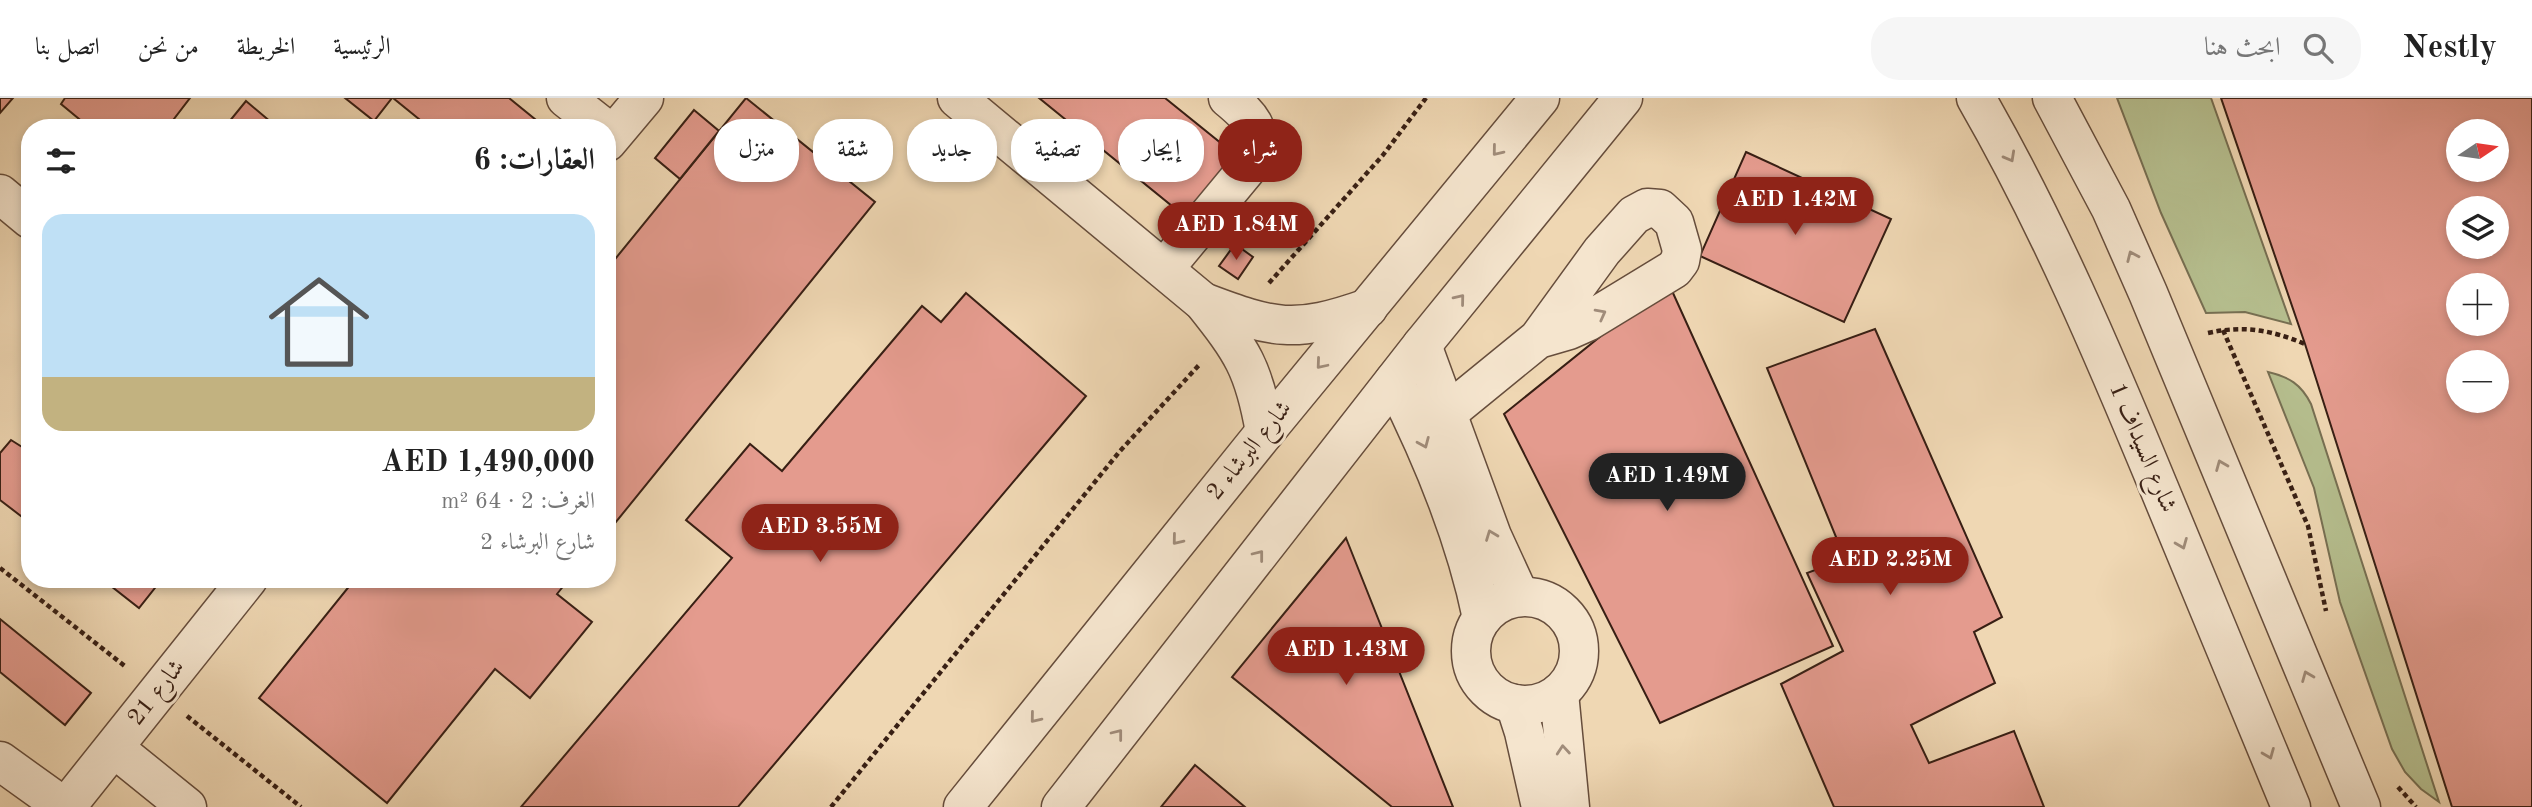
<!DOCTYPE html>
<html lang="ar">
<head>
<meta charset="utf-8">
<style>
	:root { --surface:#fff; --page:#f6f6f6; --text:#222; --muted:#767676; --line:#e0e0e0; --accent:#8f2418 }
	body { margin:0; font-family:"Old Standard TT",Amiri,serif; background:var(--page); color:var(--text); direction:rtl; height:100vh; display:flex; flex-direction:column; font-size:26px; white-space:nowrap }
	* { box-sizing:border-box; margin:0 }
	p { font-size:23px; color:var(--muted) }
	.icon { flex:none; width:38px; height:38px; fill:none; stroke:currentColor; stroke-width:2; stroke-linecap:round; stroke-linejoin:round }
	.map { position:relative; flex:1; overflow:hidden; direction:ltr }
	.sheet { position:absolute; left:21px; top:21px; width:595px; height:469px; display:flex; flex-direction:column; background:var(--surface); border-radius:28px; box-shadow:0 4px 10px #0003; direction:rtl }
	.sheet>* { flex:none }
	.guide { position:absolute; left:637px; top:21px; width:665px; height:63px; direction:rtl; display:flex; gap:14px }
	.needle { width:46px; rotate:77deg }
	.controls { position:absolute; left:2446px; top:21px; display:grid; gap:14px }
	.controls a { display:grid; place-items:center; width:63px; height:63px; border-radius:50%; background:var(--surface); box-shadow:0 4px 10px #0003; font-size:35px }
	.price { position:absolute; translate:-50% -60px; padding:0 16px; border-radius:24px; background:var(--accent); color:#fff; font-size:23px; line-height:46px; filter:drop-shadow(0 2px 4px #0008) }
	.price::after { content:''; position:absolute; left:50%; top:42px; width:21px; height:16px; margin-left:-10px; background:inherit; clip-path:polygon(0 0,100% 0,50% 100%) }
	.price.selected { background:#222; color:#fff }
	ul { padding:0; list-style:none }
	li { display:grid; align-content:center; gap:14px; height:371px; padding:0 21px }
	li+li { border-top:2px solid var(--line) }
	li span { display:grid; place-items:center; height:217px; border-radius:21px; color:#555 }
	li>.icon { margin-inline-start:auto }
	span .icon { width:126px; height:126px; fill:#fffc; stroke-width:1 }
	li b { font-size:30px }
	h2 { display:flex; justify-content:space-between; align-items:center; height:84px; padding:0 21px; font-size:30px }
	.pill { padding:0 24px; border-radius:28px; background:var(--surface); box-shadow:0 4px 10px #0003; font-size:24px; line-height:63px }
	.pill.selected { background:var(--accent); color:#fff }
	header { display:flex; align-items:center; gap:42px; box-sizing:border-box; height:98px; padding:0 35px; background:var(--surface); border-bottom:2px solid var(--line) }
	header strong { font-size:33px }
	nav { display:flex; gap:38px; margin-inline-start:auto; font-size:24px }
	.search { width:490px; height:63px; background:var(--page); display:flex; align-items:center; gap:18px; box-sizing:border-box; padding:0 24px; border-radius:28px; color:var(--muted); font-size:26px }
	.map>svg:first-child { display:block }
	.green { fill:#b6bf8f; stroke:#776f52; stroke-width:2 }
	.building { fill:#e49b8e; stroke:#381f14; stroke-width:2; fill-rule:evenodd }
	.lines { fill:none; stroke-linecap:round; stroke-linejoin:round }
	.minor-casing { stroke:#664d3c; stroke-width:41 }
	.path { stroke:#381f14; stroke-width:4.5; stroke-dasharray:5 3.5; stroke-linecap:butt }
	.minor { stroke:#f5e5ce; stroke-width:38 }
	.oneway { stroke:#a08c7a }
	.labels { text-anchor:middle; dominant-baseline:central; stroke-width:6; stroke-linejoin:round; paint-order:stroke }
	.street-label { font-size:24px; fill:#381f14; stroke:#f5e5ce }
</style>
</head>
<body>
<header>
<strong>Nestly</strong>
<div class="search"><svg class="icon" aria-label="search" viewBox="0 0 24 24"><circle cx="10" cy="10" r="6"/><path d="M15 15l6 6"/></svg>ابحث هنا</div>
<nav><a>الرئيسية</a><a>الخريطة</a><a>من نحن</a><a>اتصل بنا</a></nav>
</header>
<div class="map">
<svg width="2532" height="709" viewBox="0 0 2532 709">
	<rect width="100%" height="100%" fill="#efd7b3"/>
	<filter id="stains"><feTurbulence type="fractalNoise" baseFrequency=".00286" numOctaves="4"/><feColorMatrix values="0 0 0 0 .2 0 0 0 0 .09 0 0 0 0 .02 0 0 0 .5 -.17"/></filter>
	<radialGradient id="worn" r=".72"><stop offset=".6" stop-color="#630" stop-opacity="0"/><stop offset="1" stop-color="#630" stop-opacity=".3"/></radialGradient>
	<g class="green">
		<path d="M 2117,0 L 2211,0 L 2291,226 L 2245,214 L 2206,215 L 2161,115 Z"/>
		<path d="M 2268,274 C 2289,279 2301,286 2311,306 L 2439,704 L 2421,691 L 2405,674 L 2392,651 L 2340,504 L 2314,390 Z"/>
	</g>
	<g class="building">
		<path d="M 0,0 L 13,0 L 0,15 Z"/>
		<path d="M 65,0 L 190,0 L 167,30 L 90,30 L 61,6 Z"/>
		<path d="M 345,0 L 392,0 L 374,23 Z"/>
		<path d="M 393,0 L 509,0 L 536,22 L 530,30 L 430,30 Z"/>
		<path d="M 746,0 L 875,104 L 607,435 L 607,171 Z"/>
		<path d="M 1039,0 L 1165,0 L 1243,63 L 1193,125 Z"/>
		<path d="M 2221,0 L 2532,0 L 2532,709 L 2452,709 L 2305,246 ZM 2459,33 L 2497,33 L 2497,72 L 2459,72 ZM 2459,110 L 2497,110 L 2497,149 L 2459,149 ZM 2459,187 L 2497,187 L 2497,226 L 2459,226 ZM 2459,264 L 2497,264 L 2497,303 L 2459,303 Z"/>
		<path d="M 246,3 L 278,30 L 224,30 Z"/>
		<path d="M 694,12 L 719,33 L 680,81 L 655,60 Z"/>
		<path d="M 1746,54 L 1891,121 L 1844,224 L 1700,158 Z"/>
		<path d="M 1235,146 L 1253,159 L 1238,181 L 1219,168 Z"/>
		<path d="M 1668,184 L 1833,548 L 1660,625 L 1504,316 Z"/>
		<path d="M 966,195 L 1086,298 L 738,709 L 521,709 L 732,460 L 686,422 L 750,346 L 782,373 L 922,208 L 941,224 Z"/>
		<path d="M 1875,231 L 2002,519 L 1974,534 L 1995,585 L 1911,627 L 1929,665 L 2014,633 L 2044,709 L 1834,709 L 1781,586 L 1843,553 L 1807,475 L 1845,461 L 1767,270 Z"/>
		<path d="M 11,342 L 30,354 L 30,425 L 0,402 L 0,355 Z"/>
		<path d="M 1346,440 L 1453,709 L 1392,709 L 1232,579 Z"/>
		<path d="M 102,481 L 162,481 L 139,510 Z"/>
		<path d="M 355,481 L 569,481 L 557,496 L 592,524 L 530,600 L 495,571 L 387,705 L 259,600 Z"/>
		<path d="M 0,521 L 91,595 L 65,627 L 0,574 Z"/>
		<path d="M 1195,667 L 1245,709 L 1161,709 Z"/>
	</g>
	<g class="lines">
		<g class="minor-casing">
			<g id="minor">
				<path d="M 566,0 L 604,30"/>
				<path d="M 957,0 L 1203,204 C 1242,253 1254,270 1265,334"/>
				<path d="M 1976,0 C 2048,125 2104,257 2159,390 C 2203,496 2247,603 2291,709"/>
				<path d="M 2052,0 L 2111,111 L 2148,195 L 2361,709"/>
				<path d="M 607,44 L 644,0"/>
				<path d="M 0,96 L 30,121"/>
				<path d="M 1164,171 L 1255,61 C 1263,30 1250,18 1228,0"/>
				<path d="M 1203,204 C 1274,231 1294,236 1368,210"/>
				<path d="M 1422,247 L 1492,438 L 1520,499"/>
				<path d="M 1394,283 C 1432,358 1465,437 1482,520"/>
				<path d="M 1446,316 L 1538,241 L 1602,153 L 1634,117 L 1647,110 L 1660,111 L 1674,124 L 1682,152 L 1680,163 L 1674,171 L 1587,224 L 1569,232 L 1538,241"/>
				<circle cx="1525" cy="553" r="54"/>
				<path d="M 1559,595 L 1570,709"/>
				<path d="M 1515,606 L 1524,634 L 1541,709"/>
				<path d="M 114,650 L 187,709"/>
				<path d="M 0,663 L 64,709"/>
				<path d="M 66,709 L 248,481"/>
				<path d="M 963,709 L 1265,334 L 1540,0"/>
				<path d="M 1061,709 L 1422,247 L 1623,0"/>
			</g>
		</g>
		<g class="path">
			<path d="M 1269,185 L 1383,57 L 1426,0"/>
			<path d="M 2223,232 L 2308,428 L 2326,513"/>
			<path d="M 2208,235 C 2244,227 2271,232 2305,246"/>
			<path d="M 0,470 L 126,569"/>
			<path d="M 187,618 L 301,709"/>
			<path d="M 2398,689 L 2416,709"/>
			<path d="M 831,709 L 1120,353 L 1200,266"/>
		</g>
		<use href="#minor" class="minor"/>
	</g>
	<defs><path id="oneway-chevron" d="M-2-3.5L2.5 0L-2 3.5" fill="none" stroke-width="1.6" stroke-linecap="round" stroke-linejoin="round" transform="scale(1.75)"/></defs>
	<g class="oneway">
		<use href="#oneway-chevron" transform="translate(1497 53) rotate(129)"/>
		<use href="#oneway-chevron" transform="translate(2010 59) rotate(61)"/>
		<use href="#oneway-chevron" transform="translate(2132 158) rotate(-114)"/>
		<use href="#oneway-chevron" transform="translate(1460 201) rotate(-51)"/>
		<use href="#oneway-chevron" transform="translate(1601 216) rotate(-28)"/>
		<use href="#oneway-chevron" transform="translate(1321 266) rotate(130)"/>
		<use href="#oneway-chevron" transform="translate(1424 345) rotate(67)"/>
		<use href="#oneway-chevron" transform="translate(2221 367) rotate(-112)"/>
		<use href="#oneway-chevron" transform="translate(1491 437) rotate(-111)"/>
		<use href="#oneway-chevron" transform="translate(1177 442) rotate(129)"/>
		<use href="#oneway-chevron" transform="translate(2182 446) rotate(68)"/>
		<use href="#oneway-chevron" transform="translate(1259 457) rotate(-52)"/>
		<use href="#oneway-chevron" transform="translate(2307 578) rotate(-112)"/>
		<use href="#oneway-chevron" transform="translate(1035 620) rotate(129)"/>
		<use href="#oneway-chevron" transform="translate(1118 636) rotate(-52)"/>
		<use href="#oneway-chevron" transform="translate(1563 652) rotate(-95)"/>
		<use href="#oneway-chevron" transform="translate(2269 656) rotate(68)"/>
	</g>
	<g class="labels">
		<g class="street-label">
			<text transform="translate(2142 350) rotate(67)">شارع السيداف 1</text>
			<text transform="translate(1250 353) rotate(-51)">شارع البرشاء 2</text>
			<text transform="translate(157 595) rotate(-52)">شارع 21</text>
		</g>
	</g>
	<rect width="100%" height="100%" filter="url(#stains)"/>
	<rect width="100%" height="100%" fill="url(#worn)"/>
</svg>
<div class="controls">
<a><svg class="needle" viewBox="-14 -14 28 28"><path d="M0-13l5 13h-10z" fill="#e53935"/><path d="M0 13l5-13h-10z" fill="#767676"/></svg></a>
<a><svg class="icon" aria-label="layers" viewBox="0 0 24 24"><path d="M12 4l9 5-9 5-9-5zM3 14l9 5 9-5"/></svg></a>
<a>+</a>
<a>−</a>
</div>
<b class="price" style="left:1795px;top:139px">AED 1.42M</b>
<b class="price" style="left:1236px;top:164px">AED 1.84M</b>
<b class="price selected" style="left:1667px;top:415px">AED 1.49M</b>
<b class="price" style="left:820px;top:466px">AED 3.55M</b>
<b class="price" style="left:1890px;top:499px">AED 2.25M</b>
<b class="price" style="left:1346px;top:589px">AED 1.43M</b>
<div class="guide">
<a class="pill selected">شراء</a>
<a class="pill">إيجار</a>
<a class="pill">تصفية</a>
<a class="pill">جديد</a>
<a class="pill">شقة</a>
<a class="pill">منزل</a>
</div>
<section class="sheet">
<h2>العقارات: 6<svg class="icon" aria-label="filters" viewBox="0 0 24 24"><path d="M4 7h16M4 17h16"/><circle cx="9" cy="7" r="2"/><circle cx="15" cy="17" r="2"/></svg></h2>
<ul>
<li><span style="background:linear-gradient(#bfe0f5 75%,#c2b280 0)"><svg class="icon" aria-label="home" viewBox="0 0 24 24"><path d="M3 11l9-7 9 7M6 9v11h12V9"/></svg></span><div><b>AED 1,490,000</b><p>الغرف: 2 · 64 m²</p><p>شارع البرشاء 2</p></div></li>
</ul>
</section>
</div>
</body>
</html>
